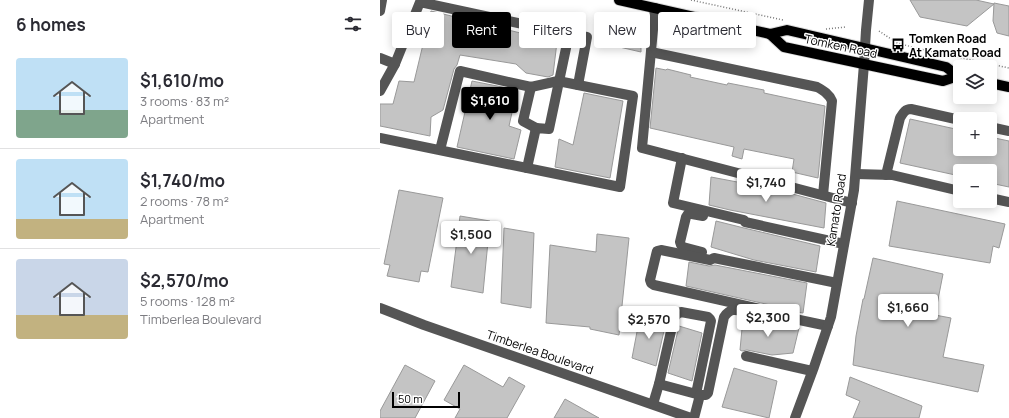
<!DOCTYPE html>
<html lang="en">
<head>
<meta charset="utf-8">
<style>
	:root { --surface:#fff; --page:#f7f7f7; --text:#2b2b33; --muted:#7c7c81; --line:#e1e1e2; --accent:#000 }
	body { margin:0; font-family:Manrope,sans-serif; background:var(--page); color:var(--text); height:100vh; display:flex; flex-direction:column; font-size:15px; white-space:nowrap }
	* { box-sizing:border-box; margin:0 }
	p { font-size:13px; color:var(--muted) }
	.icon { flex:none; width:22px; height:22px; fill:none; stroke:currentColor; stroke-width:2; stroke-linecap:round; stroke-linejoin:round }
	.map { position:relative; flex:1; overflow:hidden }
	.sheet { display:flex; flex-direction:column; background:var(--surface); width:380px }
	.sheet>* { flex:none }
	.hud { position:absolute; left:12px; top:12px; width:380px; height:36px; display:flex; gap:8px }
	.buttons { position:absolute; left:573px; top:60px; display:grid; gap:8px }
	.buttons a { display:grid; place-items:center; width:44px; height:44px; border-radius:4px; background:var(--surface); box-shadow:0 2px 10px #0003; font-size:20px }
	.scale { position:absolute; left:12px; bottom:10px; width:68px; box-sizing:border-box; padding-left:4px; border:2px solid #000; border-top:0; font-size:11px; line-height:14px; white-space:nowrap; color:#000; -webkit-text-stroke:3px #fff; paint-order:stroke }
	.price { position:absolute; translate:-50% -34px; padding:0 9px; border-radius:4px; background:#fff; color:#222; font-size:13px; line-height:26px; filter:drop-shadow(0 1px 2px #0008) }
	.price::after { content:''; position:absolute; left:50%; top:24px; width:12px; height:9px; margin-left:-6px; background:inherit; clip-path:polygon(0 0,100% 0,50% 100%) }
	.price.active { background:var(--accent); color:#fff }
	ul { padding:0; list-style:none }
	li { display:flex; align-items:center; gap:12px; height:100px; padding:0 16px }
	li+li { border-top:1px solid var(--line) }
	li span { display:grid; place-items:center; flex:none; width:112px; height:80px; border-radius:4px; color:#555 }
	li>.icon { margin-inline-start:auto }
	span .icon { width:48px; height:48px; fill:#fffc; stroke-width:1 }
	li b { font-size:17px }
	h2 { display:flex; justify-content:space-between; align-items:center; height:48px; padding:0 16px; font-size:17px }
	.chip { padding:0 14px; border-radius:4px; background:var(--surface); box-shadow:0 2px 10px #0003; font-size:14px; line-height:36px }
	.chip.active { background:var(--accent); color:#fff }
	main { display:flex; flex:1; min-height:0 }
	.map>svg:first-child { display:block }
	.building { fill:#c4c4c4; stroke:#999 }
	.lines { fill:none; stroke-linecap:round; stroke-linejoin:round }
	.major-casing { stroke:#dbdbdb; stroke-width:12 }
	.path { stroke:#777; stroke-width:1.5; stroke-dasharray:1 2; stroke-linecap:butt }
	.minor { stroke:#555; stroke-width:10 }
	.major { stroke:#000; stroke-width:10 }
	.labels { text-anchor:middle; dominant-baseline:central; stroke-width:3; stroke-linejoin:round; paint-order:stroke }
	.poi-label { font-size:12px; font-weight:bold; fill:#000; stroke:#fff; text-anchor:start }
	.street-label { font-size:12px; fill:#000; stroke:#fff }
</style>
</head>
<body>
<main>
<section class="sheet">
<h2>6 homes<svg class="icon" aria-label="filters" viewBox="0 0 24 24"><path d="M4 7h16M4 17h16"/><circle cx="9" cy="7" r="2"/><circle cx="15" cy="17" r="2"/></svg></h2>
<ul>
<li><span style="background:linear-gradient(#bfe0f5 65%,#7fa58c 0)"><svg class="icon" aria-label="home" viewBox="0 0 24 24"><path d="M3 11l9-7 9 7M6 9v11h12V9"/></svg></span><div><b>$1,610/mo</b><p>3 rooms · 83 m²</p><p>Apartment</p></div></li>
<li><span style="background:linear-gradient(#bfe0f5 75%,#c2b280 0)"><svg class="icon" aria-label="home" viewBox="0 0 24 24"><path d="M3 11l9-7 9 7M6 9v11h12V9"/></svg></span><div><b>$1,740/mo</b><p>2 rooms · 78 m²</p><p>Apartment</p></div></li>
<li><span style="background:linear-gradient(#c9d6e8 70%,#c2b280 0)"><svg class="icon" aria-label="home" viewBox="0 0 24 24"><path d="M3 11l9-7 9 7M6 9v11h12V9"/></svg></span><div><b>$2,570/mo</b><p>5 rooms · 128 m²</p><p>Timberlea Boulevard</p></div></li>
</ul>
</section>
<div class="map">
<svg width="629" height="418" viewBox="0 0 629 418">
	<rect width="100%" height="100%" fill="#fff"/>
	<g class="building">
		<path d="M 530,0 L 596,0 L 614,4 L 587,26 L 540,17 Z"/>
		<path d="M 614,3 L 629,6 L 629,36 L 617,33 L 613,21 Z"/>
		<path d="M 51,11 L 177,42 L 173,75 L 168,77 L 146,73 L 136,64 L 80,55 L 77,65 L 74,69 L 63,110 L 51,117 L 50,136 L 0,126 L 0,104 L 13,104 L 19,81 L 34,82 Z"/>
		<path d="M 234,34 L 261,38 L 261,52 L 235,46 Z"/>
		<path d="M 276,68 L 286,70 L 287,69 L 311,75 L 310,77 L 347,85 L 348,83 L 384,90 L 384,93 L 445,106 L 438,178 L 412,172 L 414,159 L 364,149 L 362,159 L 352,156 L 354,147 L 270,128 Z"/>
		<path d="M 92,81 L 137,90 L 129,126 L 141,130 L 134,159 L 77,147 Z"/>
		<path d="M 204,93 L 243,101 L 230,178 L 175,167 L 179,139 L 193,145 Z"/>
		<path d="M 530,119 L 580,130 L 580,149 L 610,149 L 610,137 L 629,141 L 629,187 L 610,183 L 610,171 L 580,171 L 580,176 L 520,163 Z"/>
		<path d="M 331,177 L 394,189 L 446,203 L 444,228 L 350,210 L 329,205 Z"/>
		<path d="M 19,190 L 63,198 L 48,272 L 41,271 L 39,282 L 7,276 L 10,265 L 4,264 Z"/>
		<path d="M 517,201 L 625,224 L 619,248 L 613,246 L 610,263 L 509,246 Z"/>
		<path d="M 80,216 L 110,221 L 103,293 L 71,287 Z"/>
		<path d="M 336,221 L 364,228 L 440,246 L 436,272 L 374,260 L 331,247 Z"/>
		<path d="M 124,228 L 154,233 L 151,308 L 121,303 Z"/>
		<path d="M 217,234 L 249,238 L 239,335 L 210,329 L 210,327 L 166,323 L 170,245 L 216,252 Z"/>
		<path d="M 493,258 L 563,274 L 555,315 L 571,318 L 563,357 L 604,365 L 598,392 L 473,365 L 476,336 L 483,299 L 484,299 Z"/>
		<path d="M 309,262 L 329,266 L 335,265 L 427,283 L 423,313 L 412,311 L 408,309 L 306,286 Z"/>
		<path d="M 260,316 L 286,322 L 276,366 L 252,358 Z"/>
		<path d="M 363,318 L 419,328 L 413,353 L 392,355 L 367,350 L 362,351 L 360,350 Z"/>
		<path d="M 299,326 L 322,333 L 312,381 L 288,373 Z"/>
		<path d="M 25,365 L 55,381 L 35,418 L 0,418 L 0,411 Z"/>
		<path d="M 84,365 L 123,387 L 129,377 L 145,386 L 127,418 L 75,418 L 80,409 L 64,400 Z"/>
		<path d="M 354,368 L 397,381 L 389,418 L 342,407 Z"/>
		<path d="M 470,377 L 542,406 L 539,418 L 473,418 L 480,401 L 466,395 Z"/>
		<path d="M 185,399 L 219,418 L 174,418 Z"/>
	</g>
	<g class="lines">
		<g class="major-casing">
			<g id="major">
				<path d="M 239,0 L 390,34 L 407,30 L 566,67 L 578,76 L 580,77"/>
				<path d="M 390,34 L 404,47 L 563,81 L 578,76"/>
				<path d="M 610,83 L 629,87"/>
			</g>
		</g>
		<g class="path">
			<path d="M 311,0 L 403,20"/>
			<path d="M 446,29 L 466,27"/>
			<path d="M 499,31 L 517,43 L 540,49 L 629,68"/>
		</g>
		<g class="minor">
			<path d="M 275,8 L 262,148 L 472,203"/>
			<path d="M 0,11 L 2,0"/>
			<path d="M 189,34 L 207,37 L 198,85"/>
			<path d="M 271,52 L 437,87 C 444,91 449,94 452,101 L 443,195"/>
			<path d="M 0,58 L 15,64"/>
			<path d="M 151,87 L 143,121 L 156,128"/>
			<path d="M 0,91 L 15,64 L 40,2 L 189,34 L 169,129 L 156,128 L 147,168"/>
			<path d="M 610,127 L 629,131"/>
			<path d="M 0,138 L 240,187 L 253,96 L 178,81 L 151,87 L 80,71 L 60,150"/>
			<path d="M 302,158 L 293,203 L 364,220 L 365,222 L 464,244"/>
			<path d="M 476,174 L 512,175 L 580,191"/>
			<path d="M 506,175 L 520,118 C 523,113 525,109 531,109 L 580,120"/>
			<path d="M 610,198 L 629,202"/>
			<path d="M 322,252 L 303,247 L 301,245 L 300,242 L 306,217 L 308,214 L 312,214 L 323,216"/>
			<path d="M 0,308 L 44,325 L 311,418"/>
			<path d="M 448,326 L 410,318 L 407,315 L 274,285 L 271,283 L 270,280 L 276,255 L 277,251 L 281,250 L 330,260 L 334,258 L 457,283"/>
			<path d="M 366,356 L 432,371"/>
			<path d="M 316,394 L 331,321 L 330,319 L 328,317 L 301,312 L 297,314 L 294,318 L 279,384 L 320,395"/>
			<path d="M 273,404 L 279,384"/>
			<path d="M 314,418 L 320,395 L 326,395 L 328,393 L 344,317 C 351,307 356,310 366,312"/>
			<path d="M 415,418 L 434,367 L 451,317 L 474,190 L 484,64 L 486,30 L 489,0"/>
		</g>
		<use href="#major" class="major"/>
	</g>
	<defs>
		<g id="bus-bare" transform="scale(1.08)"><path d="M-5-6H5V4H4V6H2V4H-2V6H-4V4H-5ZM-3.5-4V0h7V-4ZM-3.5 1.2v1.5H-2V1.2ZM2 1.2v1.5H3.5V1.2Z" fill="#000" stroke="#fff" stroke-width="2.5" paint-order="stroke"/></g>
	</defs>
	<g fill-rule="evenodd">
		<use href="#bus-bare" x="518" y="45"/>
	</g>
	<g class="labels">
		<g class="poi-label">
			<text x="529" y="38">Tomken Road<tspan x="529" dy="14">At Kamato Road</tspan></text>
		</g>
		<g class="street-label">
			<text transform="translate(461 46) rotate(12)">Tomken Road</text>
			<text transform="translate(456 210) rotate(-81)">Kamato Road</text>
			<text transform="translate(160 352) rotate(19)">Timberlea Boulevard</text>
		</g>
	</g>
</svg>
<div class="buttons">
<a><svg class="icon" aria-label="layers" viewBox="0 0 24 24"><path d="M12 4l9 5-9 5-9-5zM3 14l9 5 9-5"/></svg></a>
<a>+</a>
<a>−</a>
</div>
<div class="scale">50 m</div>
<b class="price active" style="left:110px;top:121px">$1,610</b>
<b class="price" style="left:386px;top:203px">$1,740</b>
<b class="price" style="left:91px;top:255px">$1,500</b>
<b class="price" style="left:528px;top:328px">$1,660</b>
<b class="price" style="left:388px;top:338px">$2,300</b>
<b class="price" style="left:269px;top:340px">$2,570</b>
<div class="hud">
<a class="chip">Buy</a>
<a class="chip active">Rent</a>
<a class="chip">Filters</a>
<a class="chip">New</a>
<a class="chip">Apartment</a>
</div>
</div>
</main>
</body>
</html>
